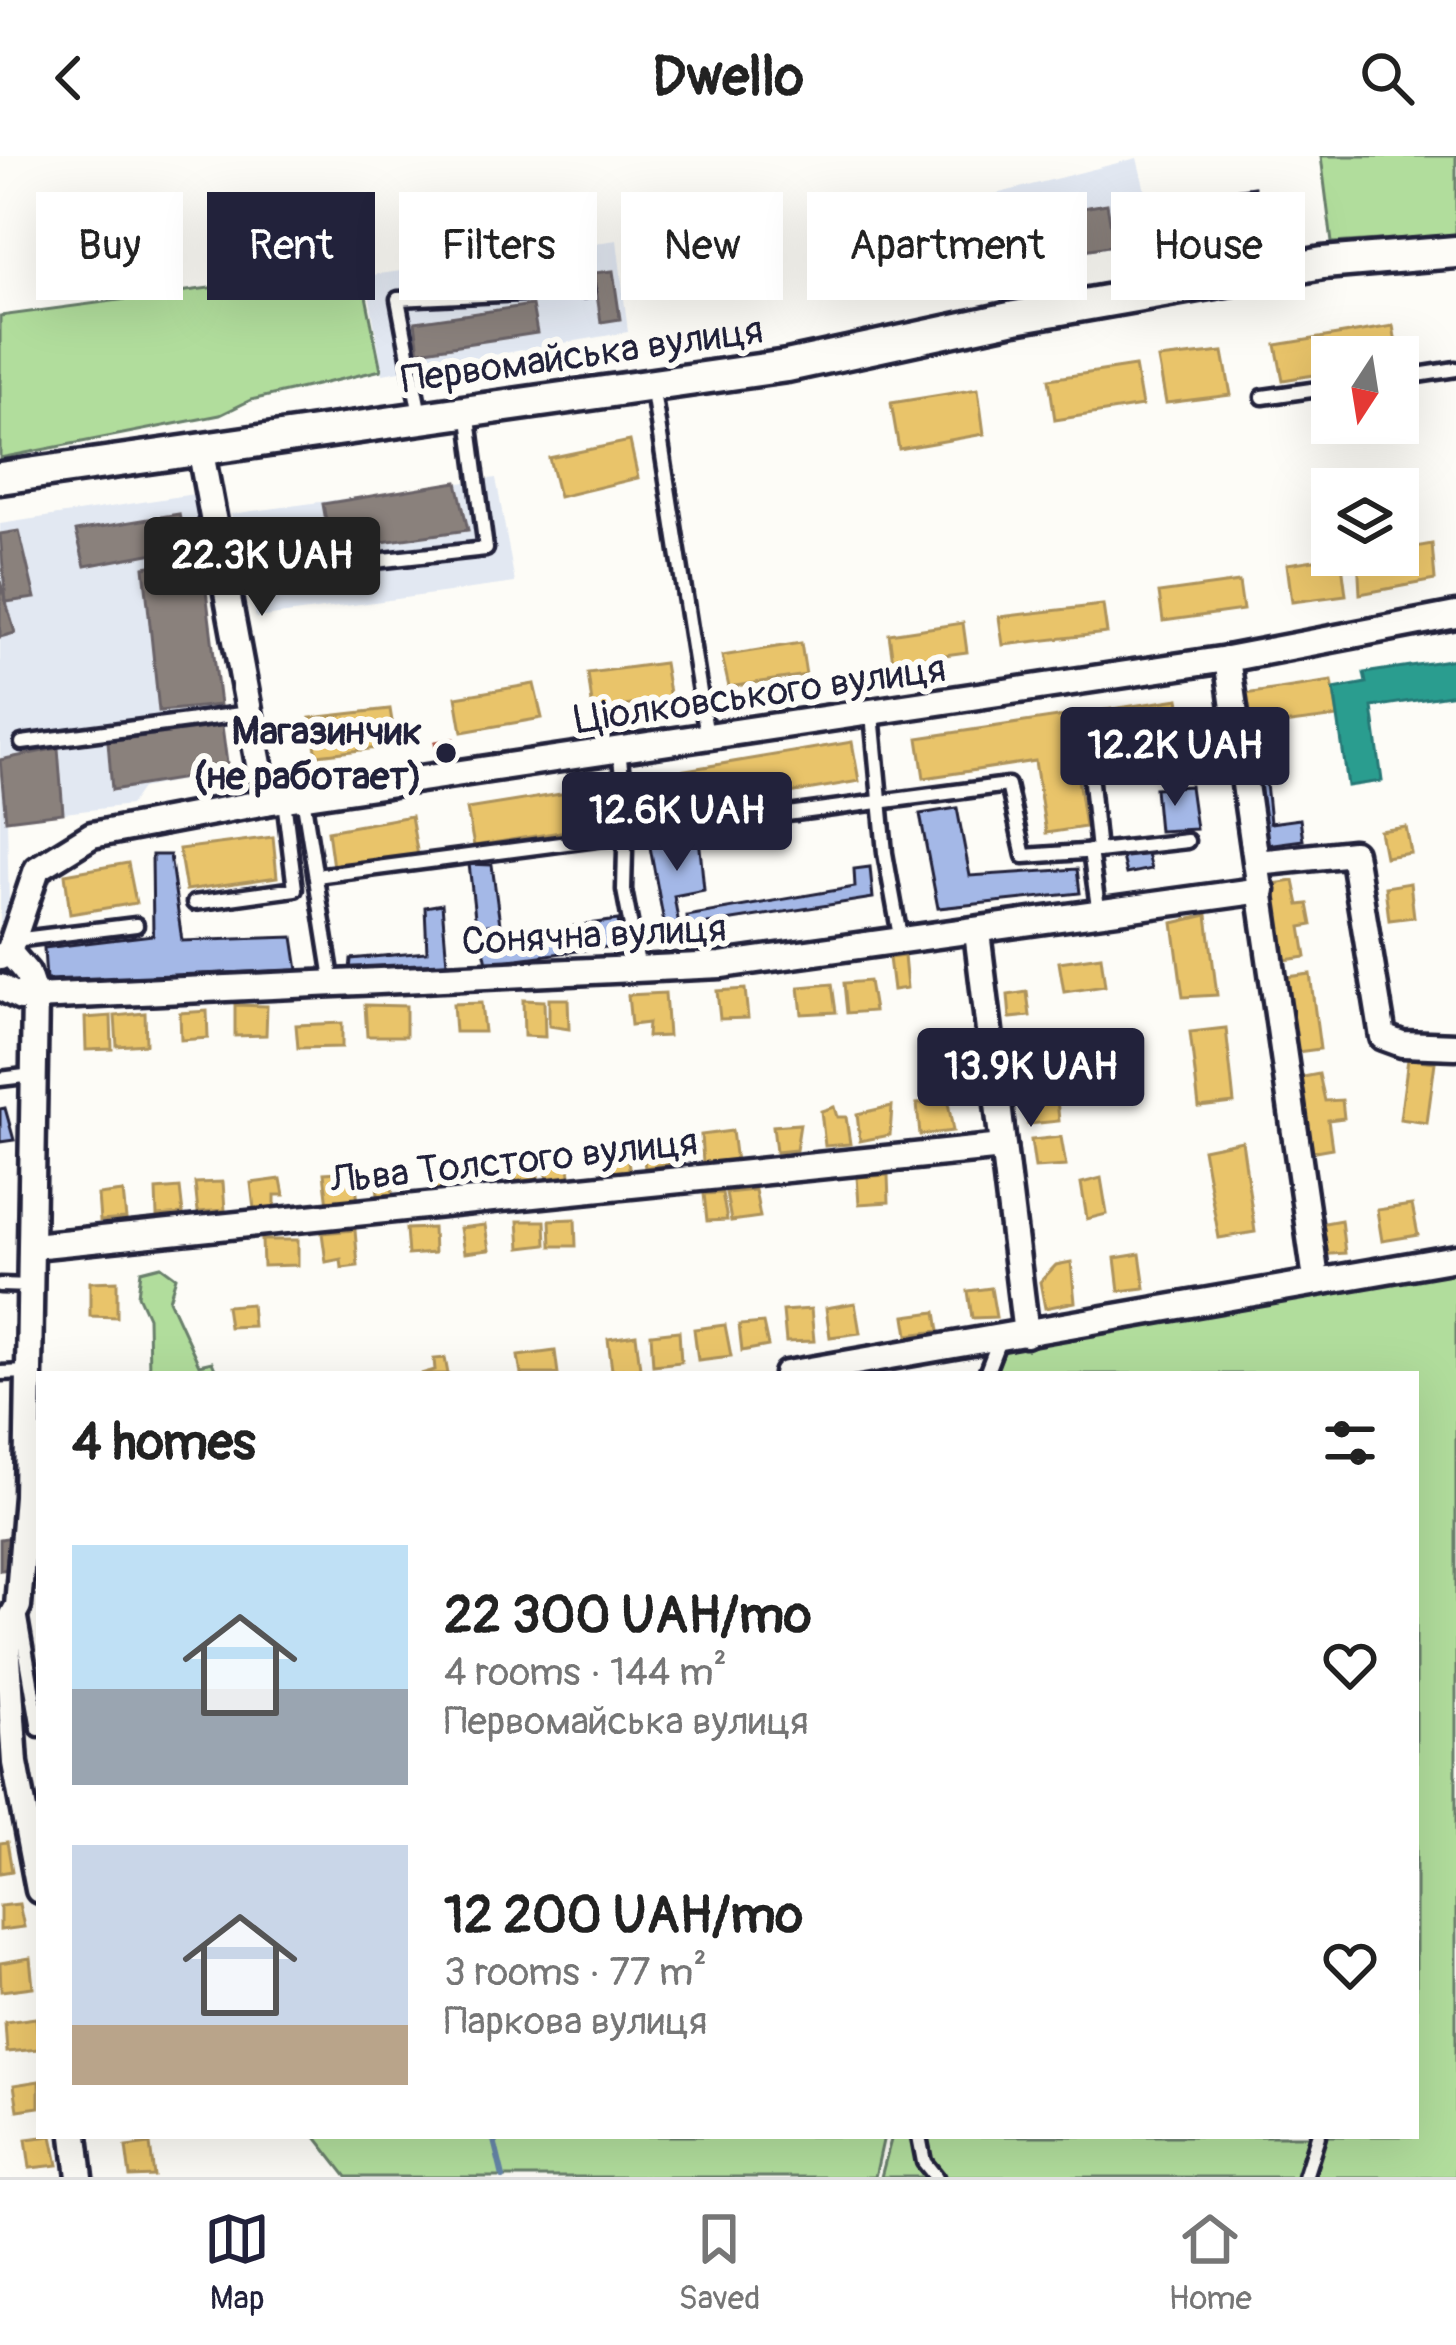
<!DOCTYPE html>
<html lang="en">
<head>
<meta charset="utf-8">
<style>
	:root { --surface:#fff; --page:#f2f2f2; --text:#222; --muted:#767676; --line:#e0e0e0; --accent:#22223b }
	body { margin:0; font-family:Pangolin,sans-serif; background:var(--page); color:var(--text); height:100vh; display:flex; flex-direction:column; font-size:45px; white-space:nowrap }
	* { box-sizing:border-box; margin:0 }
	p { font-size:39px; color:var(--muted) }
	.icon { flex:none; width:66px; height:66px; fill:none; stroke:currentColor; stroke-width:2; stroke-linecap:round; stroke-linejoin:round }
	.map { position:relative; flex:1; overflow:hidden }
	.sheet { position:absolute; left:36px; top:1215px; width:1383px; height:768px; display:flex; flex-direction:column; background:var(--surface); border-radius:0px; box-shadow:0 12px 48px #0002 }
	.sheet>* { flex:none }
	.guide { position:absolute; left:36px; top:36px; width:1386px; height:108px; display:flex; gap:24px }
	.needle { width:78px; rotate:192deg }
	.buttons { position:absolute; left:1311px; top:180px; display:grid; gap:24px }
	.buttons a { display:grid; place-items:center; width:108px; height:108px; border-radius:0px; background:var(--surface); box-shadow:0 12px 48px #0002; font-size:60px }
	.price { position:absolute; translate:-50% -102px; padding:0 27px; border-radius:12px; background:var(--accent); color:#fff; font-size:39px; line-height:78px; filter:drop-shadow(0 3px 6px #0008) }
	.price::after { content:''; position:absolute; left:50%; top:72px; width:36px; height:27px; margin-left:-18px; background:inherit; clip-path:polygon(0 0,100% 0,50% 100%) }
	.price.selected { background:#222; color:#fff }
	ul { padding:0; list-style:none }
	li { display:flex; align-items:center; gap:36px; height:300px; padding:0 36px }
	li span { display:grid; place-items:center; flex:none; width:336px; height:240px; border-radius:0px; color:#555 }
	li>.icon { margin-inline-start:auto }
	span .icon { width:144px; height:144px; fill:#fffc; stroke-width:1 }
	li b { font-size:51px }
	h2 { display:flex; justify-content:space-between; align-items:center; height:144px; padding:0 36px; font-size:51px }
	.pill { padding:0 42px; border-radius:0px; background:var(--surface); box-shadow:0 12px 48px #0002; font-size:42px; line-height:108px }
	.pill.selected { background:var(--accent); color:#fff }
	header { display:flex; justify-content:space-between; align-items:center; height:156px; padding:0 36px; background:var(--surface); font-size:54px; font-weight:800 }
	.tabs { display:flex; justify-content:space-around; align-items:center; height:168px; border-top:3px solid var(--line); background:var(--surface); font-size:33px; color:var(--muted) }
	.tabs a { display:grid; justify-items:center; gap:6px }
	.tabs .selected { color:var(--accent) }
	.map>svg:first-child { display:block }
	.built { fill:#e2e8f2 }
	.green { fill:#b1dd9c; stroke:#6a806c; stroke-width:3 }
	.homes { fill:#e9c46a; stroke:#ad935c; stroke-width:3 }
	.shops { fill:#e76f51; stroke:#ac584a; stroke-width:3 }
	.schools { fill:#2a9d8f; stroke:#287876; stroke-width:3 }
	.industry { fill:#8a817c; stroke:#6b6468; stroke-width:3 }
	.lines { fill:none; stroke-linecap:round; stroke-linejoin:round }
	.stream { stroke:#6586a8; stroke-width:6 }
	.building { fill:#a4b8e7; stroke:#22223b; stroke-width:3 }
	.service-casing { stroke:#22223b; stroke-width:21 }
	.minor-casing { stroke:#22223b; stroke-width:33 }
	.tertiary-casing { stroke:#22223b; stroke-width:39 }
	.service { stroke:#fdfcf7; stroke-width:12 }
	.minor { stroke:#fdfcf7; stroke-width:24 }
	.tertiary { stroke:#fdfcf7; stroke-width:30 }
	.poi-dot { fill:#22223b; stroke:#fdfcf7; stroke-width:4.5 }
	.labels { text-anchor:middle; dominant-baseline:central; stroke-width:12; stroke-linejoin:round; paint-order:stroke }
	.street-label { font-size:39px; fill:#22223b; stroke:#fdfcf7 }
	.poi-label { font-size:39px; font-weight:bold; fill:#22223b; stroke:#fdfcf7; text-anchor:end }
</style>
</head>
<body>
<header><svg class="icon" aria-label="back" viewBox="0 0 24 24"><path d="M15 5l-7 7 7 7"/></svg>Dwello<svg class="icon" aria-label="search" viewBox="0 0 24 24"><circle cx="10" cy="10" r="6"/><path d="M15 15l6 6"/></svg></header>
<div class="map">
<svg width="1456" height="2021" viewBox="0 0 1456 2021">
	<rect width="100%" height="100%" fill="#fdfcf7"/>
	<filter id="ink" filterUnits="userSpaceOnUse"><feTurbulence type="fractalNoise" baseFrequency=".00833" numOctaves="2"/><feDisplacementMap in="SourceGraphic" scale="24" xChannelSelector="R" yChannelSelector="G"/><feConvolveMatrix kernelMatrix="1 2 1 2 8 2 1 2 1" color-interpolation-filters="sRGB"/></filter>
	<g filter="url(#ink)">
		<g class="built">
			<path d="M 1137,2 L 1157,84 L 949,117 L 937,53 Z"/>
			<path d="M 617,84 L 628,176 L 383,218 L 366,120 Z"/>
			<path d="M 496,322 L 515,427 L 256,462 L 231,358 Z"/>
			<path d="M 194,338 L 228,615 L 142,632 L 130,649 L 7,664 L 9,750 L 0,771 L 0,368 Z"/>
		</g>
		<g class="green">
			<path d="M 1321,0 L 1456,0 L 1456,79 L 1332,87 Z"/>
			<path d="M 321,117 L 364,130 L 381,214 L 251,244 L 220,259 L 0,302 L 0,160 Z"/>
			<path d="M 161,1110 L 176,1121 L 169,1144 L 199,1209 L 212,1206 L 217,1218 L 149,1218 L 148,1161 L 138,1139 L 141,1115 Z"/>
			<path d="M 1456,1112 L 1456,2021 L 881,2021 L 892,1980 L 1416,1980 L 1416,1218 L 994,1218 L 1007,1190 Z"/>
			<path d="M 315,1980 L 884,1980 L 875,2021 L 347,2021 Z"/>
		</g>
		<g class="homes">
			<path d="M 1393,170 L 1399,204 L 1332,201 L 1332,216 L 1283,224 L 1276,189 Z"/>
			<path d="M 1223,196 L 1231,239 L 1166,247 L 1158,203 Z"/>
			<path d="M 1135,210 L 1142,250 L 1055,264 L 1049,223 Z"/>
			<path d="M 978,233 L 984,278 L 899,293 L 891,247 Z"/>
			<path d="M 630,285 L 638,322 L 559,341 L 549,302 Z"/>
			<path d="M 1432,388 L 1435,424 L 1360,438 L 1358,401 L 1398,399 L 1398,394 Z"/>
			<path d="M 1341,400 L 1346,439 L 1292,446 L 1287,408 Z"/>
			<path d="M 1239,426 L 1243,454 L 1163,465 L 1159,437 Z"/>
			<path d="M 1103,449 L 1107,477 L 1003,489 L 999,461 Z"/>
			<path d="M 963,467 L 967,496 L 893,506 L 889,478 Z"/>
			<path d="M 801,487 L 806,519 L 729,531 L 722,500 Z"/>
			<path d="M 664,507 L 670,543 L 593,555 L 588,517 Z"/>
			<path d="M 1332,525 L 1338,561 L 1243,573 L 1238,539 Z"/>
			<path d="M 534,528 L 542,562 L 462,576 L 456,541 Z"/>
			<path d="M 1179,543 L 1185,579 L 1074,596 L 1085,671 L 1046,677 L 1035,605 L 924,622 L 918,582 Z"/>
			<path d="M 390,553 L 396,590 L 317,599 L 310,562 Z"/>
			<path d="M 852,586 L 859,625 L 657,660 L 650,620 Z"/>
			<path d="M 592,633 L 597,670 L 474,690 L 467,653 Z"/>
			<path d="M 411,660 L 418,700 L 333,711 L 328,675 Z"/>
			<path d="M 1406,671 L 1411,697 L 1385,701 L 1380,675 Z"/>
			<path d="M 273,681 L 277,721 L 186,734 L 179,693 Z"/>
			<path d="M 128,707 L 136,747 L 70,758 L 65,718 Z"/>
			<path d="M 1294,725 L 1299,749 L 1308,748 L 1312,769 L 1301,771 L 1306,801 L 1277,805 L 1266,729 Z"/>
			<path d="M 1410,727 L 1414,761 L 1389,764 L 1385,731 Z"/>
			<path d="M 1207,759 L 1217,839 L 1183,841 L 1173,767 Z"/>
			<path d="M 904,800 L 907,832 L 893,834 L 889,802 Z"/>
			<path d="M 1101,800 L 1105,830 L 1064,836 L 1059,806 Z"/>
			<path d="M 1310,818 L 1320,893 L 1289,897 L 1279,822 Z"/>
			<path d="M 869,825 L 874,855 L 847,857 L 844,827 Z"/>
			<path d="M 832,828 L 836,856 L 802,858 L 799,831 Z"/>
			<path d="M 745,833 L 748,862 L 720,863 L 717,835 Z"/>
			<path d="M 1027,836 L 1030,860 L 1010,862 L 1008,839 Z"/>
			<path d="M 665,837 L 668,880 L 647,881 L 648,867 L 631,869 L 628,839 Z"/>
			<path d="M 549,843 L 568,843 L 569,873 L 549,870 Z"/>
			<path d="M 523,844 L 544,845 L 545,881 L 524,880 Z"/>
			<path d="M 481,847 L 484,876 L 455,876 L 453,848 Z"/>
			<path d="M 235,849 L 267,850 L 266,879 L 235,880 Z"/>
			<path d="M 365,849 L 406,850 L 406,880 L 367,880 Z"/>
			<path d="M 207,855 L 208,882 L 181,884 L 180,857 Z"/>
			<path d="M 145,857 L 146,888 L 117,890 L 115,860 Z"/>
			<path d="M 111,860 L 112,893 L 86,894 L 85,862 Z"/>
			<path d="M 342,867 L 342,891 L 298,892 L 296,869 Z"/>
			<path d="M 1226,872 L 1234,947 L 1199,951 L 1190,876 Z"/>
			<path d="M 1055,888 L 1060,921 L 1028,923 L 1022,891 Z"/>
			<path d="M 1408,903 L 1435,906 L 1427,967 L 1400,963 Z"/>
			<path d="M 1319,918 L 1325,945 L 1342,944 L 1344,962 L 1328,964 L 1332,992 L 1304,997 L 1293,923 Z"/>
			<path d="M 1056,932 L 1059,965 L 1028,968 L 1023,937 Z"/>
			<path d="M 948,946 L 953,975 L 920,979 L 917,948 Z"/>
			<path d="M 892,950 L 890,979 L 860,985 L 857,958 Z"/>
			<path d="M 834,951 L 837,961 L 846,961 L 850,988 L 825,990 L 821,955 Z"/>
			<path d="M 800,968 L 796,994 L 776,996 L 773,970 Z"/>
			<path d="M 732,975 L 736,1006 L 703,1007 L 701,979 Z"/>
			<path d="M 1061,981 L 1066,1010 L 1035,1012 L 1031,984 Z"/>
			<path d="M 1242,985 L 1255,1076 L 1219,1082 L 1203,993 Z"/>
			<path d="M 667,986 L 670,1007 L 645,1012 L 642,989 Z"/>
			<path d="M 626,992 L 630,1018 L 605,1021 L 600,997 Z"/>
			<path d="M 536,999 L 539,1030 L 517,1033 L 513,1000 Z"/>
			<path d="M 568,1003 L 571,1027 L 548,1029 L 545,1005 Z"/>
			<path d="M 428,1011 L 458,1011 L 460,1036 L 431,1039 Z"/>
			<path d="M 492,1011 L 495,1037 L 466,1038 L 463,1013 Z"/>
			<path d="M 354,1015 L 358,1046 L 328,1049 L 324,1017 Z"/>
			<path d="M 390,1016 L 393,1040 L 378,1039 L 376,1017 Z"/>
			<path d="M 888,1019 L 889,1046 L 859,1048 L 857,1021 Z"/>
			<path d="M 1101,1022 L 1107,1058 L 1087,1063 L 1081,1027 Z"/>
			<path d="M 281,1023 L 284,1039 L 275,1039 L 275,1051 L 254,1053 L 251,1027 Z"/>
			<path d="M 223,1026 L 225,1054 L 198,1056 L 195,1027 Z"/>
			<path d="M 180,1032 L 183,1058 L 157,1060 L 156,1034 Z"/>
			<path d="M 755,1034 L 760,1061 L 731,1065 L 726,1037 Z"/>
			<path d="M 123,1036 L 126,1063 L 100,1065 L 98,1039 Z"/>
			<path d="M 722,1037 L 727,1064 L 707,1065 L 704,1038 Z"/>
			<path d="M 1412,1049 L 1418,1079 L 1382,1085 L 1377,1054 Z"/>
			<path d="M 575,1063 L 576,1090 L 551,1090 L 550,1064 Z"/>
			<path d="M 1341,1064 L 1345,1097 L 1318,1099 L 1314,1069 Z"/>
			<path d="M 518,1065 L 545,1065 L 546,1089 L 520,1092 Z"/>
			<path d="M 485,1069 L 489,1094 L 464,1097 L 460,1072 Z"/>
			<path d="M 433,1072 L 434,1097 L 408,1099 L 406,1073 Z"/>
			<path d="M 355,1074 L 358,1110 L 342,1112 L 341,1103 L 326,1106 L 322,1077 Z"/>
			<path d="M 262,1084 L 298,1084 L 298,1109 L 263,1110 Z"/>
			<path d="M 1140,1098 L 1145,1132 L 1119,1135 L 1115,1102 Z"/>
			<path d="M 1071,1106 L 1075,1146 L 1045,1152 L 1040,1126 L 1056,1109 Z"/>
			<path d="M 117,1125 L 117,1161 L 90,1160 L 90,1126 Z"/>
			<path d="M 991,1132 L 996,1161 L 972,1162 L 968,1135 Z"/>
			<path d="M 855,1147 L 860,1177 L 830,1181 L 826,1152 Z"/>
			<path d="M 251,1148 L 253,1170 L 229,1171 L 226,1150 Z"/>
			<path d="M 811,1153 L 814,1185 L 786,1186 L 783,1155 Z"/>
			<path d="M 936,1156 L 939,1175 L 908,1179 L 905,1160 Z"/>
			<path d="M 763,1167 L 768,1190 L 742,1195 L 739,1169 Z"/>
			<path d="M 725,1169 L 731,1200 L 698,1204 L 694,1173 Z"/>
			<path d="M 679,1175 L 681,1206 L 653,1209 L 651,1178 Z"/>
			<path d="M 636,1179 L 640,1212 L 612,1214 L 608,1183 Z"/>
			<path d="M 555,1195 L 558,1218 L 521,1218 L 518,1200 Z"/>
			<path d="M 445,1202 L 448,1218 L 421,1218 L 435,1214 L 434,1203 Z"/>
			<path d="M 7,1686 L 12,1715 L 0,1717 L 0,1687 Z"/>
			<path d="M 19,1748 L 24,1771 L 0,1774 L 0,1750 Z"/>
			<path d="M 30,1802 L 33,1831 L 1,1835 L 0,1807 Z"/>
			<path d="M 36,1862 L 39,1893 L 7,1896 L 5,1866 Z"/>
			<path d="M 39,1925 L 39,1951 L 18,1954 L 14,1929 Z"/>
			<path d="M 52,1980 L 58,2009 L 30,2012 L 26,1983 Z"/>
			<path d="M 150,1988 L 154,2020 L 130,2021 L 126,1991 Z"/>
		</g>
		<path class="shops" d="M 453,583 L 457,608 L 439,611 L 435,586 Z"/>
		<path class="schools" d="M 1456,503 L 1456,538 L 1372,551 L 1382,625 L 1348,630 L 1334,533 L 1366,527 L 1364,517 Z"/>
		<g class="industry">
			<path d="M 1107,48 L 1114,89 L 949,117 L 942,75 Z"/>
			<path d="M 570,97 L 574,123 L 521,129 L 517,104 Z"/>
			<path d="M 312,106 L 313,118 L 291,121 L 288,109 Z"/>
			<path d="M 613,115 L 620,163 L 601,166 L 594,117 Z"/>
			<path d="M 532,149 L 537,177 L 419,195 L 415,166 Z"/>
			<path d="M 457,326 L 468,374 L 331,393 L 323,348 Z"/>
			<path d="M 179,358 L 186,391 L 85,410 L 76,375 Z"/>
			<path d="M 19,375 L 35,442 L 6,446 L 0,378 Z"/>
			<path d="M 202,402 L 220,549 L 159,555 L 144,411 Z"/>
			<path d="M 0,425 L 15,477 L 0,481 Z"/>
			<path d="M 222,570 L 228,615 L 112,634 L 108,585 Z"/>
			<path d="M 58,592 L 63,657 L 6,664 L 0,604 Z"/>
			<path d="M 13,1381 L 12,1413 L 0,1414 L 0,1383 Z"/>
		</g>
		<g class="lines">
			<path class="stream" d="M 493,1980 L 503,2021"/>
		</g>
		<g class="building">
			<path d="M 1254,31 L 1257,51 L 1228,55 L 1225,35 Z"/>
			<path d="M 1212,40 L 1216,63 L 1197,66 L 1193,44 Z"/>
			<path d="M 1264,607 L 1270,667 L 1300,663 L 1303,684 L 1259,690 L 1248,611 Z"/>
			<path d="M 1190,630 L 1196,673 L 1159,675 L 1155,632 Z"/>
			<path d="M 957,652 L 970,720 L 1077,713 L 1080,737 L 938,752 L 920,658 Z"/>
			<path d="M 699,681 L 704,734 L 674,740 L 679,769 L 665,772 L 650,691 Z"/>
			<path d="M 1147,698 L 1151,713 L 1126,718 L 1122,701 Z"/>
			<path d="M 152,699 L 170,699 L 182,785 L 293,781 L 298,814 L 46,824 L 44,792 L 153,779 Z"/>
			<path d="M 469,708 L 492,709 L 500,768 L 476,770 Z"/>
			<path d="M 870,711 L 873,742 L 688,771 L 687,760 L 855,731 L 854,713 Z"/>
			<path d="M 442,748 L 447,807 L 350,815 L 351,803 L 427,796 L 425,751 Z"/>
			<path d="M 618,764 L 622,789 L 487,807 L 482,783 Z"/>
			<path d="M 5,952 L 14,984 L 0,986 L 0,953 Z"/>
		</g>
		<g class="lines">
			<g class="service-casing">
				<g id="service">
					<path d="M 1398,222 L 1456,213"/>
					<path d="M 652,229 L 707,581"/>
					<path d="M 1263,241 L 1332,231"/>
					<path d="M 420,259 L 398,143 L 586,134"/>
					<path d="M 319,411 L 486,393 L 468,255"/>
					<path d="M 872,558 L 885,697 L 901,786"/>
					<path d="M 22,587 L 248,557"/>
					<path d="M 619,595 L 626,652 L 624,734 L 639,813"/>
					<path d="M 303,641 L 333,829"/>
					<path d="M 1187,685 L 1098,695 L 1089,607 L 1238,587"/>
					<path d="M 1090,695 L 1099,758"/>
					<path d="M 316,720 L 1008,629 L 1024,700 L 1098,695"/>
					<path d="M 194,747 L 295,733 L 284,644"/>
					<path d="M 14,784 L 136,769"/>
					<path d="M 0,923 L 33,919"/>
					<path d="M 0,1129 L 31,1130"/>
					<path d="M 0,1217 L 29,1216"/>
					<path d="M 986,1218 L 999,1184"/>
					<path d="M 19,1456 L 39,1573"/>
					<path d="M 919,1980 L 924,2006 L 936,2021"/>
					<path d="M 1305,2021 L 1318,1980"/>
				</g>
			</g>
			<g class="minor-casing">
				<g id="minor">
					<path d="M 200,291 L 266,646"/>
					<path d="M 1227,503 L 1316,1123"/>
					<path d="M 1257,707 L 1353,697 L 1383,881 L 1402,888 L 1456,890"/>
					<path d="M 977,776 L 1026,1178"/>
					<path d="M 9,796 L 27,817 L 35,841 L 27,1340 L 18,1450 L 6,1472 L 15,1607 L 39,1734"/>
					<path d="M 0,801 L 9,796 L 37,713 L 92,679 L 266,646 L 1227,503 L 1456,459"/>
					<path d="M 0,831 L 21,842 L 35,841 L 721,809 L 1262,734"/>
					<path d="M 33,1090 L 1003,991"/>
					<path d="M 787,1218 L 1456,1102"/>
					<path d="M 75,1980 L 80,2021"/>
				</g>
			</g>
			<g class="tertiary-casing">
				<path id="tertiary" d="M 0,322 L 787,210 L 1015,161 L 1323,107 L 1456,96"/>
			</g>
			<use href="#service" class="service"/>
			<use href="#minor" class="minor"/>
			<use href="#tertiary" class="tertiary"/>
		</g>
	</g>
	<circle class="poi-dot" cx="446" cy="597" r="12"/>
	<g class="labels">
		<g class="street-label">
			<text transform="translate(582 199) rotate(-8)">Первомайська вулиця</text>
			<text transform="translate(760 538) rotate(-8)">Ціолковського вулиця</text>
			<text transform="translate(594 779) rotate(-3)">Сонячна вулиця</text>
			<text transform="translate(514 1005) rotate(-6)">Льва Толстого вулиця</text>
		</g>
		<g class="poi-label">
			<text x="422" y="575">Магазинчик<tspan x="422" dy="45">(не работает)</tspan></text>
		</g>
	</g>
</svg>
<div class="buttons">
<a><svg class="needle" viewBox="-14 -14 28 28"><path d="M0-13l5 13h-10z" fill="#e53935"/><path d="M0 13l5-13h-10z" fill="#767676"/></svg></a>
<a><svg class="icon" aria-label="layers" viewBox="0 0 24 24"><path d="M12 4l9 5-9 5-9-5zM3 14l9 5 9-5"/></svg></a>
</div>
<b class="price selected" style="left:262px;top:463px">22.3K UAH</b>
<b class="price" style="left:1175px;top:653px">12.2K UAH</b>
<b class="price" style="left:677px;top:718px">12.6K UAH</b>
<b class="price" style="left:1031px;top:974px">13.9K UAH</b>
<div class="guide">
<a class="pill">Buy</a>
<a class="pill selected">Rent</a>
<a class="pill">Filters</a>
<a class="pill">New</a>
<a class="pill">Apartment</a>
<a class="pill">House</a>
</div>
<section class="sheet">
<h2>4 homes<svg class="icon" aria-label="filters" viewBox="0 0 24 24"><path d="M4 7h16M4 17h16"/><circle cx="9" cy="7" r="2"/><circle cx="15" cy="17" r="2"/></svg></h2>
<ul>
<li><span style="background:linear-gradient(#bfe0f5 60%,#9aa5b1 0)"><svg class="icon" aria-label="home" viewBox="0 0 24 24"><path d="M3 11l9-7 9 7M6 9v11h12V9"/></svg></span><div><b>22 300 UAH/mo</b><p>4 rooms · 144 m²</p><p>Первомайська вулиця</p></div><svg class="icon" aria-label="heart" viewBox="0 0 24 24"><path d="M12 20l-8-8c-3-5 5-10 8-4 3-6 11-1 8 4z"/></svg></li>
<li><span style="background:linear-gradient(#c9d6e8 75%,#b9a48a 0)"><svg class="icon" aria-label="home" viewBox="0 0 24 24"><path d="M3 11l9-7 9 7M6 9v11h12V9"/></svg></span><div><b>12 200 UAH/mo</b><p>3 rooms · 77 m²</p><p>Паркова вулиця</p></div><svg class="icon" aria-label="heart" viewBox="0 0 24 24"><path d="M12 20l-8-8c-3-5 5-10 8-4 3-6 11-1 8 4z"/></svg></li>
</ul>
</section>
</div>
<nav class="tabs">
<a class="selected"><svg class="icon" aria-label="map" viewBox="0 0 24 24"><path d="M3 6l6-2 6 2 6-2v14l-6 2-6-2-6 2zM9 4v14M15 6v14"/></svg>Map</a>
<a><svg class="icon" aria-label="saved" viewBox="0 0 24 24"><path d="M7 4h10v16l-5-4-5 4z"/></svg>Saved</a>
<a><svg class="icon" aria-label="home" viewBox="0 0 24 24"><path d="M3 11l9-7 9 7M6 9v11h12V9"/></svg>Home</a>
</nav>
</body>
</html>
